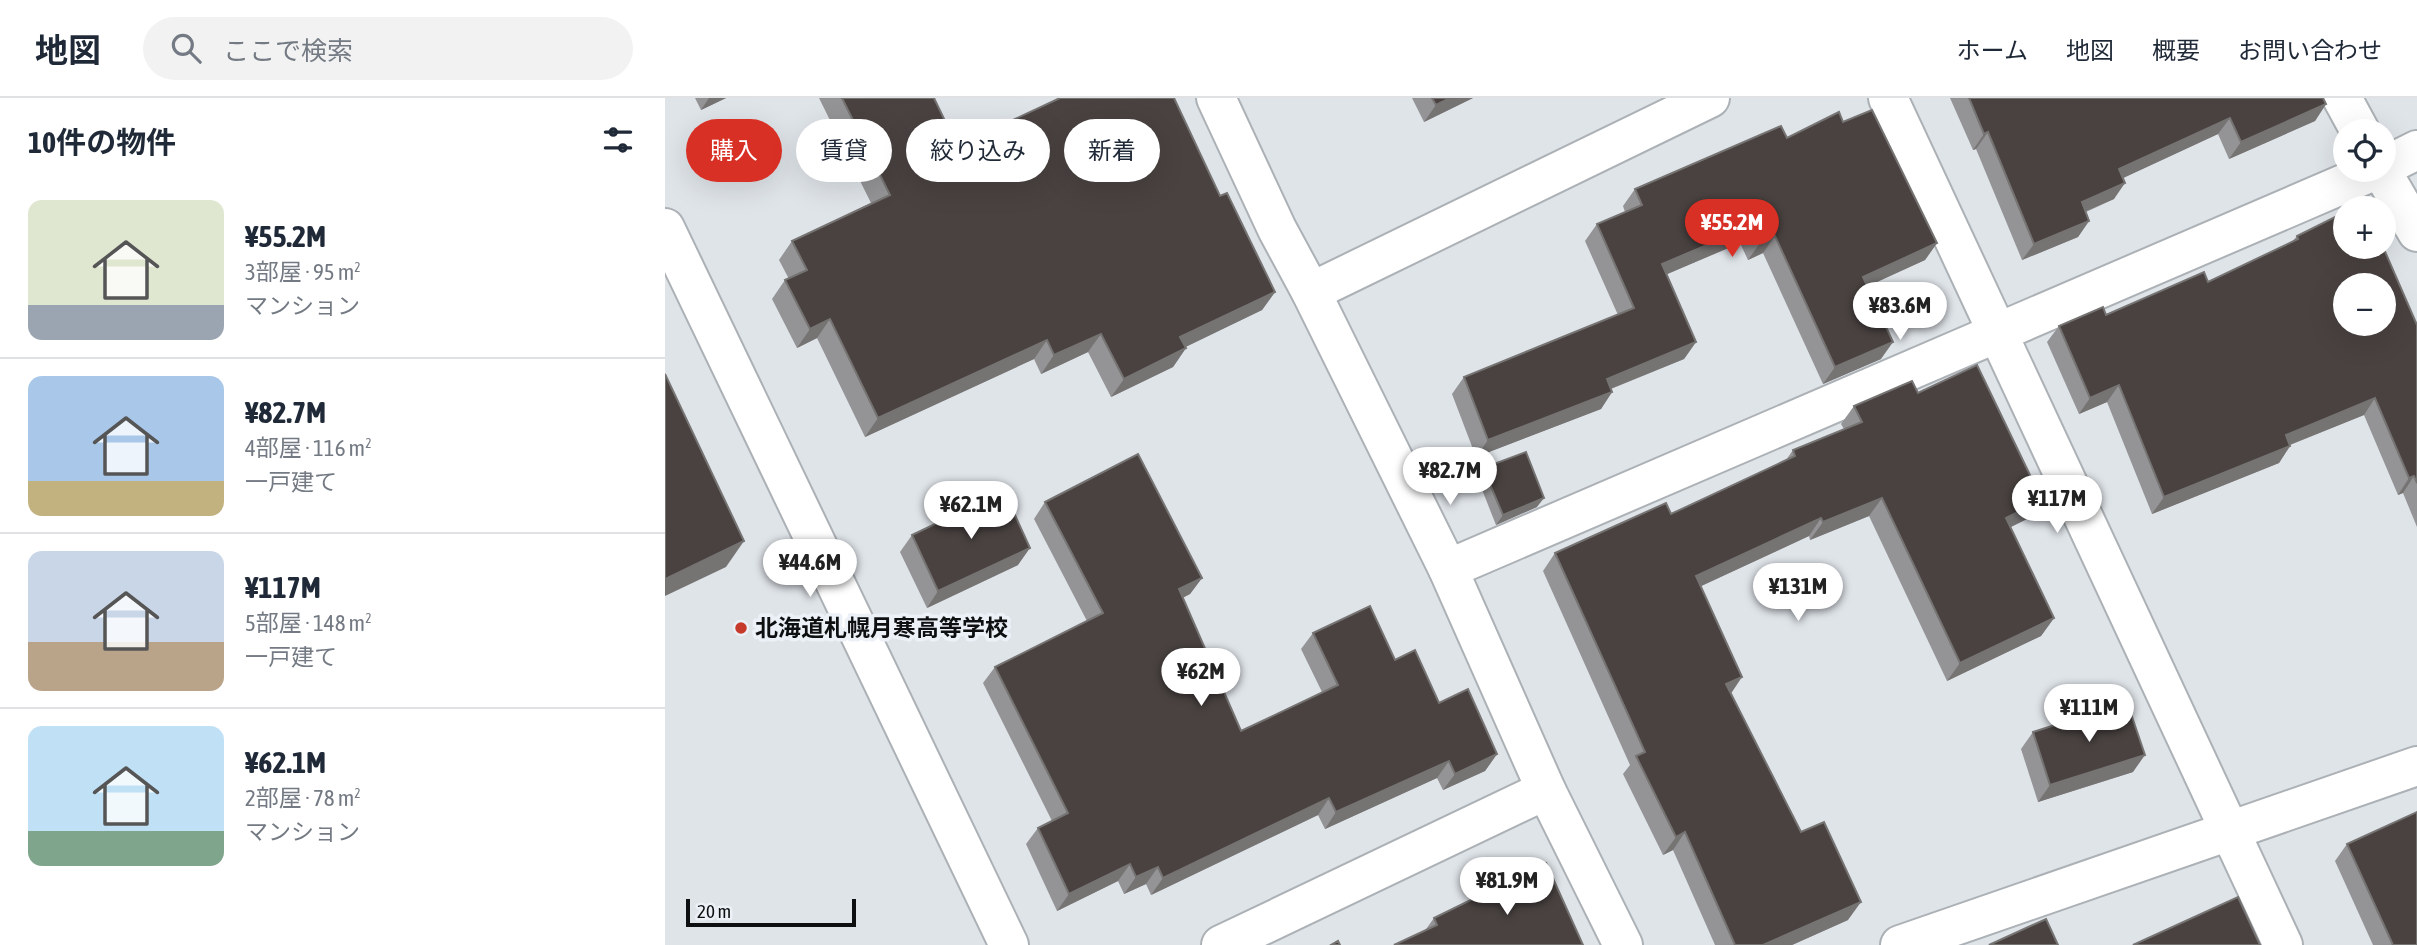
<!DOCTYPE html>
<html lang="ja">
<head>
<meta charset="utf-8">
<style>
	:root { --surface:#fff; --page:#f2f2f3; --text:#1f2937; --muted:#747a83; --line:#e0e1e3; --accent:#d93025 }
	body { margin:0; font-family:"Asap Condensed","Noto Sans JP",sans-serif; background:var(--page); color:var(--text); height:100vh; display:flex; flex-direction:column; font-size:26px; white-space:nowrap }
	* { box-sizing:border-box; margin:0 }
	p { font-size:23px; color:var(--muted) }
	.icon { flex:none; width:38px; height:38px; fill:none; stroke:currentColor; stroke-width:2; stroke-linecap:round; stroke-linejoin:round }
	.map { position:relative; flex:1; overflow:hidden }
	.side { display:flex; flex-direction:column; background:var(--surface); width:665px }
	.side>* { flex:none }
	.top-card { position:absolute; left:21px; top:21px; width:665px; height:63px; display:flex; gap:14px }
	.controls { position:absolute; left:1668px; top:21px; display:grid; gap:14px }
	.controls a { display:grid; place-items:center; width:63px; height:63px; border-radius:50%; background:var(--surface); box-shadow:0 7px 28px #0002; font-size:35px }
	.scale { position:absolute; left:21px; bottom:18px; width:170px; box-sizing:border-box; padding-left:7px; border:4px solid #0d0f10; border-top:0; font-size:19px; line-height:24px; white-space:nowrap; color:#0d0f10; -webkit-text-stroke:5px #ecf1f7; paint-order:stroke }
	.price { position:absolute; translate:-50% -60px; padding:0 16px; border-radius:24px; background:#fff; color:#222; font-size:23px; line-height:46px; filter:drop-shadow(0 2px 4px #0008) }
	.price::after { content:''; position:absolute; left:50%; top:42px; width:21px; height:16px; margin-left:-10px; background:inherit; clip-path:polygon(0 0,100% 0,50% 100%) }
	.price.active { background:var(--accent); color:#fff }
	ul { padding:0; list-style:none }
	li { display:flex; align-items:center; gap:21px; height:175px; padding:0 28px }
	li+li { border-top:2px solid var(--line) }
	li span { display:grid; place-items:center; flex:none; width:196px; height:140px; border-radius:14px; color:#555 }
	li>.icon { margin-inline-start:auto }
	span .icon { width:84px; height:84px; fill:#fffc; stroke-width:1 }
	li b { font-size:30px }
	h2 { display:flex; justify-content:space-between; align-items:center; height:84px; padding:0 28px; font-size:30px }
	.pill { padding:0 24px; border-radius:32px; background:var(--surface); box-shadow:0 7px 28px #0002; font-size:24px; line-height:63px }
	.pill.active { background:var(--accent); color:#fff }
	header { display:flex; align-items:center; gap:42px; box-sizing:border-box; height:98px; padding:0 35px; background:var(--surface); border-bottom:2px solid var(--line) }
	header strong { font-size:33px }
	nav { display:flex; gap:38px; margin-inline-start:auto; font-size:24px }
	.search { width:490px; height:63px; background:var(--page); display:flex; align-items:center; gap:18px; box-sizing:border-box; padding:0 24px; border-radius:38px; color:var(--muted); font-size:26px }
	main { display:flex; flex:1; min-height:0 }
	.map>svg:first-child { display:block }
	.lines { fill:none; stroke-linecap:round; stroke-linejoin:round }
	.minor-casing { stroke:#acb1b6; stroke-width:42 }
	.tertiary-casing { stroke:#acb1b6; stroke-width:42 }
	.minor { stroke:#fff; stroke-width:38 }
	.tertiary { stroke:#fff; stroke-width:38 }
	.wall { fill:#949395 }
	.shaded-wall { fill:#767373 }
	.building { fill:#494241; stroke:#767373; stroke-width:2; fill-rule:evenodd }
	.poi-dot { fill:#c63a2b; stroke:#ecf1f7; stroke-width:2.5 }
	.labels { text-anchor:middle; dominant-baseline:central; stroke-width:7; stroke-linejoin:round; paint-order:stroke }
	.poi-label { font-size:23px; font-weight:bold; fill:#0d0f10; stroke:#ecf1f7; text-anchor:start }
</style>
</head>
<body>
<header>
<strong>地図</strong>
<div class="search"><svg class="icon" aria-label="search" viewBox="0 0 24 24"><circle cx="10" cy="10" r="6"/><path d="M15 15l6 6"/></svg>ここで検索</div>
<nav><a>ホーム</a><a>地図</a><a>概要</a><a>お問い合わせ</a></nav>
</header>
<main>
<section class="side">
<h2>10件の物件<svg class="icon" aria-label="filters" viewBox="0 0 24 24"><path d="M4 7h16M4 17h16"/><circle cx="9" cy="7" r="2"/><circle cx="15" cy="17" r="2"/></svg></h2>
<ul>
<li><span style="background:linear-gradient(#dfe7d0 75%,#9aa5b1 0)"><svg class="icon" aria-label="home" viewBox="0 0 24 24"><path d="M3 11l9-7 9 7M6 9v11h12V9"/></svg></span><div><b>¥55.2M</b><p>3部屋 · 95 m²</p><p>マンション</p></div></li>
<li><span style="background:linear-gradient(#a9c7e8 75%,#c2b280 0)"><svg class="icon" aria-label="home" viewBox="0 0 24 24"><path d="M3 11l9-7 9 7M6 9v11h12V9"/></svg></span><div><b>¥82.7M</b><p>4部屋 · 116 m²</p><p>一戸建て</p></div></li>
<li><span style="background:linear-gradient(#c9d6e8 65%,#b9a48a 0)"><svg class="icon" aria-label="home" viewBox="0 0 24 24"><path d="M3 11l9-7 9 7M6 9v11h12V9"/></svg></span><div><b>¥117M</b><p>5部屋 · 148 m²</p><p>一戸建て</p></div></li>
<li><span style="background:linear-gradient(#bfe0f5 75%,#7fa58c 0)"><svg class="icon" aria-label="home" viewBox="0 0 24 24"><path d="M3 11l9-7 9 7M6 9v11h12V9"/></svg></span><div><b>¥62.1M</b><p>2部屋 · 78 m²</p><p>マンション</p></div></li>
</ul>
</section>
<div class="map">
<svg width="1752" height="847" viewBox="0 0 1752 847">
	<rect width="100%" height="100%" fill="#dfe4e9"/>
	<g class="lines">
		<g class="minor-casing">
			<g id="minor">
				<path d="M 1223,0 L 1618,847"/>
				<path d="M 1677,0 L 1695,33"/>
				<path d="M 1718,69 L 1752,52"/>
				<path d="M 1716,72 L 1752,134"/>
				<path d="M 0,130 L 344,847"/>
				<path d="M 646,194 L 1045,0"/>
				<path d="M 783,471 L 1711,72"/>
				<path d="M 556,847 L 881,692"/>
				<path d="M 1235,847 L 1752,668"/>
			</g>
		</g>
		<g class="tertiary-casing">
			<path id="tertiary" d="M 551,0 L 612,131 L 646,194 L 783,471 L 881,692 L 958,847"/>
		</g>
		<use href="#minor" class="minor"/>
		<use href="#tertiary" class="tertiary"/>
	</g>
	<g class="wall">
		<path d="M 30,0 L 61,0 L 36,12 Z"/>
		<path d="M 154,0 L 269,0 L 292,48 L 555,98 L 610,194 L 597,212 L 520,249 L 521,250 L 508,269 L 446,299 L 423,254 L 376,276 L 369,261 L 200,339 L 152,240 L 132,250 L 107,201 L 120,182 L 124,181 L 114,162 L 127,143 L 206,105 Z"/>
		<path d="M 747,0 L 808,0 L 759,24 Z"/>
		<path d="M 1285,0 L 1658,0 L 1661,6 L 1650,23 L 1564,61 L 1553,36 L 1458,80 L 1449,101 L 1421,114 L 1424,123 L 1413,139 L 1357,162 L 1311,51 L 1308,52 Z"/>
		<path d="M 1178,24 L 1272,145 L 1260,162 L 1202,188 L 1216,261 L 1158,286 L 1098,155 L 1083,162 L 1075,145 L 1002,176 L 1031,244 L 1019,261 L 946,291 L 947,294 L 936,311 L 811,359 L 787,296 L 799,279 L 953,217 L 920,143 L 932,126 L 960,114 L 958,108 L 970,91 L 1122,40 Z"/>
		<path d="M 1632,138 L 1752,227 L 1752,429 L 1738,395 L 1733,397 L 1699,317 L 1625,347 L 1625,348 L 1614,365 L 1487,416 L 1442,304 L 1414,316 L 1382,244 L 1394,228 L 1441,217 L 1543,184 L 1627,144 Z"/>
		<path d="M 1253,295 L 1364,420 L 1345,429 L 1389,520 L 1376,538 L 1282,583 L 1204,418 L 1145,442 L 1144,438 L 1036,488 L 1066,595 L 1136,734 L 1183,822 L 1127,847 L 1050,847 L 1008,752 L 998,757 L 958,676 L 965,667 L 878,473 L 890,455 L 1006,416 L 1121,362 L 1128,352 L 1179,331 L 1176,326 L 1189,308 Z"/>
		<path d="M 818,370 L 872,409 L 831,427 L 812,379 Z"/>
		<path d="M 380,404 L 537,480 L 525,496 L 517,500 L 576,633 L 657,594 L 636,551 L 648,535 L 730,562 L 774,605 L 832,656 L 820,673 L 778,692 L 772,680 L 660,731 L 653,717 L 486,797 L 481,786 L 459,796 L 453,783 L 392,813 L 361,746 L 373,730 L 387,723 L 318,585 L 330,569 L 422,523 L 369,421 Z"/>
		<path d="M 247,437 L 353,467 L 262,510 L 235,454 Z"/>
		<path d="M 1368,634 L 1468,674 L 1373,704 L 1356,651 Z"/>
		<path d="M 1682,746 L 1752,847 L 1708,847 L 1670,763 Z"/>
		<path d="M 769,820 L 918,847 L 759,834 Z"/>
	</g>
	<g class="shaded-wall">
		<path d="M 44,0 L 61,0 L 36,12 Z"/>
		<path d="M 785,0 L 808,0 L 759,24 L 771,7 Z"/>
		<path d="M 1661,6 L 1650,23 L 1564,61 L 1576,44 Z"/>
		<path d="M 1565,20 L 1553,36 L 1443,87 L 1454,71 Z"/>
		<path d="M 1323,34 L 1311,51 L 1308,52 L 1319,36 Z"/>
		<path d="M 1460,85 L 1449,101 L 1405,120 L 1417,104 Z"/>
		<path d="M 1424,123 L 1413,139 L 1357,162 L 1369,146 Z"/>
		<path d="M 1087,128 L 1075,145 L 986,183 L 997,166 Z"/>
		<path d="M 1110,138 L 1098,155 L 1083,162 L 1095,145 Z"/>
		<path d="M 1272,145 L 1260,162 L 1186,196 L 1198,179 Z"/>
		<path d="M 610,194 L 597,212 L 502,258 L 515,239 Z"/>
		<path d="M 165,221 L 152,240 L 132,250 L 145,231 Z"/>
		<path d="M 436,236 L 423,254 L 376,276 L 389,257 Z"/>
		<path d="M 382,242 L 369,261 L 200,339 L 213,320 Z"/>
		<path d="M 1031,244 L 1019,261 L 930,297 L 942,281 Z"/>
		<path d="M 1228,244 L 1216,261 L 1158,286 L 1170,269 Z"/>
		<path d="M 521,250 L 508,269 L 446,299 L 459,281 Z"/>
		<path d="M 1454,287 L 1442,304 L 1414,316 L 1425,300 Z"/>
		<path d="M 947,294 L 936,311 L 811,359 L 823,342 Z"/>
		<path d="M 1710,300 L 1699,317 L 1609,353 L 1621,337 Z"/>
		<path d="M 1625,348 L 1614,365 L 1487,416 L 1499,399 Z"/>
		<path d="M 1749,378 L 1738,395 L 1733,397 L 1744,380 Z"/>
		<path d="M 879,400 L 872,409 L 831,427 L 838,417 Z"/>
		<path d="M 1217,400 L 1204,418 L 1145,442 L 1158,424 Z"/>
		<path d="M 1377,402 L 1364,420 L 1328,438 L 1341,420 Z"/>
		<path d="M 1156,420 L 1144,438 L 1019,496 L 1031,478 Z"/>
		<path d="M 79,443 L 61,469 L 0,498 L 0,481 Z"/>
		<path d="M 365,450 L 353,467 L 262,510 L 273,493 Z"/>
		<path d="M 537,480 L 525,496 L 502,508 L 514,491 Z"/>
		<path d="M 1389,520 L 1376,538 L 1282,583 L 1295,565 Z"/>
		<path d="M 1077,579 L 1065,597 L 1061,586 Z"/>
		<path d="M 832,656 L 820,673 L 778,692 L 790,676 Z"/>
		<path d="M 1480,657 L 1468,674 L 1373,704 L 1385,687 Z"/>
		<path d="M 784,663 L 772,680 L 660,731 L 671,714 Z"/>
		<path d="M 664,700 L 653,717 L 486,797 L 498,780 Z"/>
		<path d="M 1020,734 L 1008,752 L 998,757 L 1011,739 Z"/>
		<path d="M 465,766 L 453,783 L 392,813 L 404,796 Z"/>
		<path d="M 493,769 L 481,786 L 459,796 L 471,779 Z"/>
		<path d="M 1196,804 L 1183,822 L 1127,847 L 1098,847 Z"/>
	</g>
	<g class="building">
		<path d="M 177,0 L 269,0 L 292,48 L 395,0 L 509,0 L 555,98 L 562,95 L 610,194 L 515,239 L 521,250 L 459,281 L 436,236 L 389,257 L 382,242 L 213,320 L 165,221 L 145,231 L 120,182 L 142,172 L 127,143 L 225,97 Z"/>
		<path d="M 767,0 L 785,0 L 771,7 Z"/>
		<path d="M 1304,0 L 1658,0 L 1661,6 L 1576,44 L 1565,20 L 1454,71 L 1460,85 L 1417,104 L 1424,123 L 1369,146 L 1323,34 L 1319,36 Z"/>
		<path d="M 1207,12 L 1272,145 L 1198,179 L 1228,244 L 1170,269 L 1110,138 L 1095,145 L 1087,128 L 997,166 L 1031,244 L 942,281 L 947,294 L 823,342 L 799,279 L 969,210 L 932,126 L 977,107 L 970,91 L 1116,28 L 1122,40 L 1174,14 L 1178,24 Z"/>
		<path d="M 1700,105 L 1702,110 L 1688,110 Z"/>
		<path d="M 1680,114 L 1680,149 L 1718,149 L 1752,227 L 1752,385 L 1749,378 L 1744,380 L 1710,300 L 1621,337 L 1625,348 L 1499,399 L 1454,287 L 1425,300 L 1394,228 L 1438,209 L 1441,217 L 1539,174 L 1543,184 L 1633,141 L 1632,138 ZM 1680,187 L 1718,187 L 1718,226 L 1680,226 Z"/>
		<path d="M 1312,267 L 1377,402 L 1341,420 L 1389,520 L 1295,565 L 1217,400 L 1158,424 L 1156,420 L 1031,478 L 1077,579 L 1061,586 L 1136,734 L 1159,724 L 1196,804 L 1098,847 L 1070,847 L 1020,734 L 1011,739 L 971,658 L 980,654 L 890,455 L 1001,405 L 1006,416 L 1130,358 L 1128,352 L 1197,324 L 1189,308 L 1247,283 L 1253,295 Z"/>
		<path d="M 0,276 L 79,443 L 0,481 Z"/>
		<path d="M 861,354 L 879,400 L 838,417 L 818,370 Z"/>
		<path d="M 473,356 L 537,480 L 514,491 L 576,633 L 673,587 L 648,535 L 705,508 L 730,562 L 750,552 L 774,605 L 803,591 L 832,656 L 790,676 L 784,663 L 671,714 L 664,700 L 498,780 L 493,769 L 471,779 L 465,766 L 404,796 L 373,730 L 403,715 L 330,569 L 438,515 L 380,404 Z"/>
		<path d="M 339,393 L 365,450 L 273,493 L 247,437 Z"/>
		<path d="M 1462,604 L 1480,657 L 1385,687 L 1368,634 Z"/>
		<path d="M 1752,714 L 1752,847 L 1728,847 L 1682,746 Z"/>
		<path d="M 881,765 L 918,847 L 729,847 L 772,827 L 769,820 Z"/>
		<path d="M 1573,799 L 1595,847 L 1468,847 Z"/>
		<path d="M 1381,821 L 1393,847 L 1324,847 Z"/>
		<path d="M 673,843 L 675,847 L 666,847 Z"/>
	</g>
	<circle class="poi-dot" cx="76" cy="530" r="7"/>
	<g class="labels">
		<g class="poi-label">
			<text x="90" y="530">北海道札幌月寒高等学校</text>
		</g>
	</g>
</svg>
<div class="controls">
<a><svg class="icon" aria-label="locate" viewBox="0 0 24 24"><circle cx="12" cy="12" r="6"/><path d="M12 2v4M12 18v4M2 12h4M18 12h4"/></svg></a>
<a>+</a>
<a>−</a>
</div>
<div class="scale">20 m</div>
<b class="price active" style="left:1067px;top:161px">¥55.2M</b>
<b class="price" style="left:1235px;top:244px">¥83.6M</b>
<b class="price" style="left:785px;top:409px">¥82.7M</b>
<b class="price" style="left:1392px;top:437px">¥117M</b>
<b class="price" style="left:306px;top:443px">¥62.1M</b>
<b class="price" style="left:145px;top:501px">¥44.6M</b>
<b class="price" style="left:1133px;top:525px">¥131M</b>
<b class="price" style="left:536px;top:610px">¥62M</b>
<b class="price" style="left:1424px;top:646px">¥111M</b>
<b class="price" style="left:842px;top:819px">¥81.9M</b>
<div class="top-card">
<a class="pill active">購入</a>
<a class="pill">賃貸</a>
<a class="pill">絞り込み</a>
<a class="pill">新着</a>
</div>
</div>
</main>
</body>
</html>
